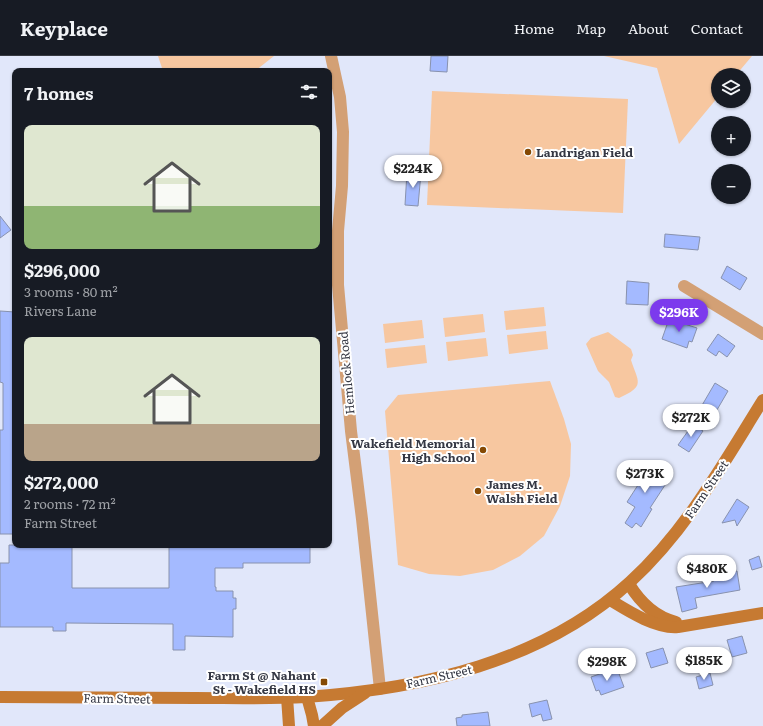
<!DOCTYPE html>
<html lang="en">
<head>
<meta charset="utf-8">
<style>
	:root { --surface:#171b24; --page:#20242c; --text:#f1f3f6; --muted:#9ea1a6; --line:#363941; --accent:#7c3aed }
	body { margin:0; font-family:Literata,serif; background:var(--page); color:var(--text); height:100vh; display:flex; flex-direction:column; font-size:15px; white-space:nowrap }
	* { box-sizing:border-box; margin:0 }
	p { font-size:13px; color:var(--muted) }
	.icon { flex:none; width:22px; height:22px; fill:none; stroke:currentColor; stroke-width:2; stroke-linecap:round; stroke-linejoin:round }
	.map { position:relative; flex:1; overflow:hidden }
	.details { position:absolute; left:12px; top:12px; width:320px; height:480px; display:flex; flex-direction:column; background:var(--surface); border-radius:8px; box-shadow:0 1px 3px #0004 }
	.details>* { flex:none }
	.controls { position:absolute; left:711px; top:12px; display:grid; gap:8px }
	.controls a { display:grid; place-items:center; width:40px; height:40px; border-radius:50%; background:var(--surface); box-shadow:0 1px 3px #0004; font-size:20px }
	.price { position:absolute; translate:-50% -34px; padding:0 9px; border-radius:14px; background:#fff; color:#222; font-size:13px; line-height:26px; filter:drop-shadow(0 1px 2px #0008) }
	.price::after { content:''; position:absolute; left:50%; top:24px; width:12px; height:9px; margin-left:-6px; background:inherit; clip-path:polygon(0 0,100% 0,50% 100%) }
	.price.on { background:var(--accent); color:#fff }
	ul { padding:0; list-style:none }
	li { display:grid; align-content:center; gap:8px; height:212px; padding:0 12px }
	li span { display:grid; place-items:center; height:124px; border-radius:8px; color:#555 }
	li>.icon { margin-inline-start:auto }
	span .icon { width:72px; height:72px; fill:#fffc; stroke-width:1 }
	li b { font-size:17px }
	h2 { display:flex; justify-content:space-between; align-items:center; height:48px; padding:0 12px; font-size:17px }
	header { display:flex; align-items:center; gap:24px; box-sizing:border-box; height:56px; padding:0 20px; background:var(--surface); border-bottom:1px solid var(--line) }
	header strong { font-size:19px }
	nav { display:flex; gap:22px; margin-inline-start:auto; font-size:14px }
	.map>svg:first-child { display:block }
	.green { fill:#f7c7a0 }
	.building { fill:#a4baff; stroke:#8892ae }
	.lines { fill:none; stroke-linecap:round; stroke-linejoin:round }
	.street { stroke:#d3a075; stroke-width:12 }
	.secondary { stroke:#c67a32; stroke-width:12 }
	.poi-dot { fill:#854903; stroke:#fff; stroke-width:1.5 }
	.labels { text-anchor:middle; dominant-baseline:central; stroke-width:4; stroke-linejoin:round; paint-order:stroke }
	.poi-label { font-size:12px; font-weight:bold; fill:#353844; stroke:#fff; text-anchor:start }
	.street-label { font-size:12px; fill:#353844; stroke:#fff }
</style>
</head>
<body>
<header>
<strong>Keyplace</strong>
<nav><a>Home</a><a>Map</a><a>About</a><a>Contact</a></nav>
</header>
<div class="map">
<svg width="763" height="670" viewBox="0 0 763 670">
	<rect width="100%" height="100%" fill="#e1e7fa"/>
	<g class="green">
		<path d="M 158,0 L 274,0 L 255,15 L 163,15 Z"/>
		<path d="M 604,0 L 752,0 L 736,19 L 718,19 L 718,41 L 679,88 L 657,12 Z"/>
		<path d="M 432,35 L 628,43 L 623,157 L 427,149 Z"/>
		<path d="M 544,251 L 546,270 L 506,274 L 504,255 Z"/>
		<path d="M 483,258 L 485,276 L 445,281 L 443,262 Z"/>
		<path d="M 422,264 L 424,282 L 385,287 L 383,268 Z"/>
		<path d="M 546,275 L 548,293 L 509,298 L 507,279 Z"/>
		<path d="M 608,276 L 631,293 L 633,299 L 631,304 C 638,326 646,330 619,342 L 615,341 L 609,326 L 598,315 L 586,288 L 591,282 Z"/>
		<path d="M 486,282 L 488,300 L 448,305 L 446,286 Z"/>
		<path d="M 425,289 L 427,307 L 387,312 L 385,293 Z"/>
		<path d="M 550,325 L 564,363 L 571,388 L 570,420 L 560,450 L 544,480 L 520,500 L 493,514 L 460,520 L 429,518 L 398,509 L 385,355 L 398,339 Z"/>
	</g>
	<g class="building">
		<path d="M 431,0 L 448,0 L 447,16 L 430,15 Z"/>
		<path d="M 407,116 L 421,117 L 418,150 L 405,149 Z"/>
		<path d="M 0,160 L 11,174 L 0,182 Z"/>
		<path d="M 665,178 L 700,181 L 698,194 L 664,191 Z"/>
		<path d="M 727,210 L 747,222 L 740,234 L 721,222 Z"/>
		<path d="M 627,225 L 649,227 L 648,249 L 626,248 Z"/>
		<path d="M 0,255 L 15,256 L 15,478 L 0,478 L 0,374 L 3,374 L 3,327 L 0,326 Z"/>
		<path d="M 669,263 L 697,272 L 692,286 L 689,285 L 687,292 L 662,283 Z"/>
		<path d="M 718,278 L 735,290 L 727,301 L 719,295 L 716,300 L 707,294 Z"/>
		<path d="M 715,327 L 728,335 L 714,359 L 701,351 Z"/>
		<path d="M 693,368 L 703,375 L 689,396 L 678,389 Z"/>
		<path d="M 660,410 L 667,415 L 664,420 L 669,423 L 650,452 L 652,453 L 641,471 L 636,467 L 632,472 L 625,467 L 635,451 L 627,446 L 638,429 L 631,425 L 640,411 L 653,420 Z"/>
		<path d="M 737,443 L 749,451 L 737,470 L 735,464 L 722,467 Z"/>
		<path d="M 9,489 L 72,489 L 72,532 L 169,532 L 169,489 L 310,489 L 310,507 L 243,507 L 243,512 L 215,512 L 215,531 L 216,531 L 216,535 L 233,535 L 233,542 L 236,542 L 236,553 L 233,553 L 233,581 L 185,580 L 185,594 L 173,594 L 173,568 L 66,567 L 66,575 L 53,575 L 53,571 L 0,571 L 0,507 L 9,507 Z"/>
		<path d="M 759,500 L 762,511 L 752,514 L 749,504 Z"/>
		<path d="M 737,515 L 740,534 L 695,542 L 697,552 L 682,556 L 676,531 L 714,525 L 713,519 Z"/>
		<path d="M 742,580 L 747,597 L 732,601 L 727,584 Z"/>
		<path d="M 663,592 L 668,607 L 651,612 L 646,597 Z"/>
		<path d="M 608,615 L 610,618 L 618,615 L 624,631 L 601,639 L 599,634 L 596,635 L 591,621 Z"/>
		<path d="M 710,617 L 713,629 L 699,633 L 696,621 Z"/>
		<path d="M 547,644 L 552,663 L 543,665 L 541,658 L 532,661 L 529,648 Z"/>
		<path d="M 488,656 L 490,670 L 457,670 L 456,662 L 462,661 L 462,659 Z"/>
	</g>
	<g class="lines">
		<g class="street">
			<path d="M 331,0 L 340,41 L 343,76 L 342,130 L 338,175 L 338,229 L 351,375 L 362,463 L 380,633"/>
			<path d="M 684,230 L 763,278"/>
		</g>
		<g class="secondary">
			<path d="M 629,528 C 640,546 655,561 676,566"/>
			<path d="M 610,544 C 628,555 656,573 678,571 L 763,557"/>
			<path d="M 0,641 C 65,641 130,642 195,642 C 232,642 269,643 306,641 C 421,633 543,606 630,526 C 686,475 723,408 763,344"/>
			<path d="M 287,641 L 289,670"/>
			<path d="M 307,641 L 312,659 L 314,670"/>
			<path d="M 322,670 L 342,652 L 365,637"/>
		</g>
	</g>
	<g class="poi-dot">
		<circle cx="528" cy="96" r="4"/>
		<circle cx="483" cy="394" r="4"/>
		<circle cx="478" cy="435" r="4"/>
		<rect x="320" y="622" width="8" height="8" rx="2"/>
	</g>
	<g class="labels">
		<g class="poi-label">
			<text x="536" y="96">Landrigan Field</text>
			<text x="475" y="387" text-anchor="end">Wakefield Memorial<tspan x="475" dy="14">High School</tspan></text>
			<text x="486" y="428">James M.<tspan x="486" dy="14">Walsh Field</tspan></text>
			<text x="316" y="619" text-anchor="end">Farm St @ Nahant<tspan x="316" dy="14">St - Wakefield HS</tspan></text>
		</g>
		<g class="street-label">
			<text transform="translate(346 317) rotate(-95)">Hemlock Road</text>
			<text transform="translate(706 433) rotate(-56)">Farm Street</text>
			<text transform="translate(439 620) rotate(-13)">Farm Street</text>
			<text transform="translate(117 642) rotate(1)">Farm Street</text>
		</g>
	</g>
</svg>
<div class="controls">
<a><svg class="icon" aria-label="layers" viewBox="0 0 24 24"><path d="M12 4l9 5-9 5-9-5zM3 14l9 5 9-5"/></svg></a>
<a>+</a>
<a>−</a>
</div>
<b class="price" style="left:413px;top:133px">$224K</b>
<b class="price on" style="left:679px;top:277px">$296K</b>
<b class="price" style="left:691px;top:382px">$272K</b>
<b class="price" style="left:645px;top:438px">$273K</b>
<b class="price" style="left:707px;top:533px">$480K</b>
<b class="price" style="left:704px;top:625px">$185K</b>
<b class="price" style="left:607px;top:626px">$298K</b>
<section class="details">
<h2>7 homes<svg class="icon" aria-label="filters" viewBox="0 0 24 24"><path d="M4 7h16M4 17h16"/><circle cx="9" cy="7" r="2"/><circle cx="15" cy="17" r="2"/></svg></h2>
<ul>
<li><span style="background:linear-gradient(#dfe7d0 65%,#8fb573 0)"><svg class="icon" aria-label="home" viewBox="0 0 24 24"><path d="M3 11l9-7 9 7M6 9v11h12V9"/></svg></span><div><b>$296,000</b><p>3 rooms · 80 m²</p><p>Rivers Lane</p></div></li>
<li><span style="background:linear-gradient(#dfe7d0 70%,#b9a48a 0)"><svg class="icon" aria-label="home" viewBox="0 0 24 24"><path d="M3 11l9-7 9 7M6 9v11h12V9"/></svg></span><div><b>$272,000</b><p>2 rooms · 72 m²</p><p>Farm Street</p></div></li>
</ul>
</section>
</div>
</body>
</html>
